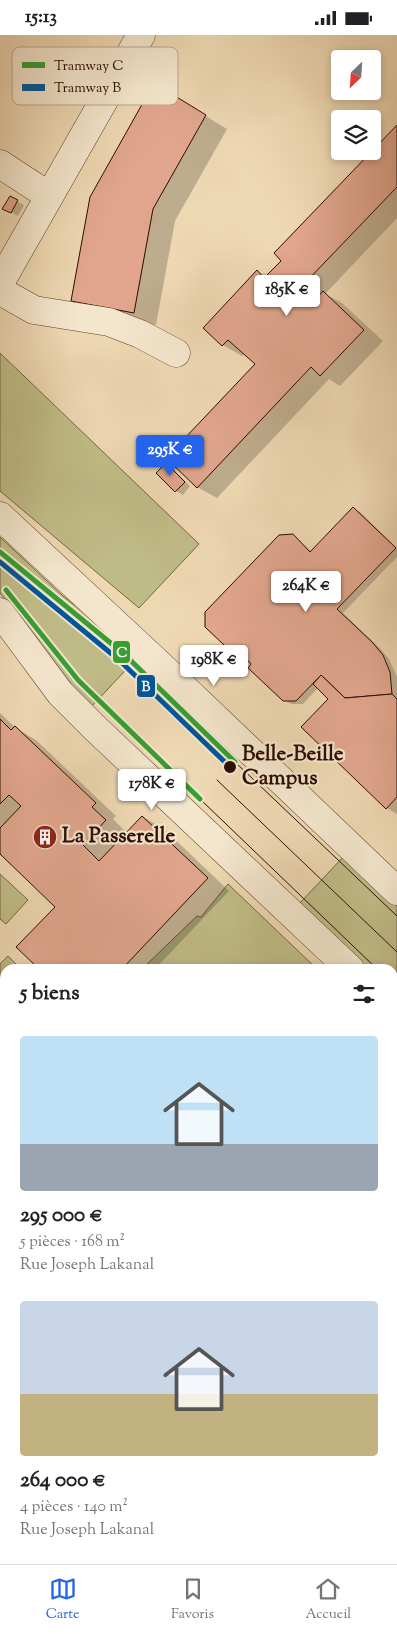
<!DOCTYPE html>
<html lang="fr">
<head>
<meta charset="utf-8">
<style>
	:root { --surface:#fff; --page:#f2f2f2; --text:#202124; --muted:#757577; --line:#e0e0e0; --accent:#2563eb }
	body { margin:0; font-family:"Sorts Mill Goudy",serif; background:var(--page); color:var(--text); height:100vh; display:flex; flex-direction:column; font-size:19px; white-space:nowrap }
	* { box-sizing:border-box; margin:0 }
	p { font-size:16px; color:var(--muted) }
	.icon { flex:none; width:28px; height:28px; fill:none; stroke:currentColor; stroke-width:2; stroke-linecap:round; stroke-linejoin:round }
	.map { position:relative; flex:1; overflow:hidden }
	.side { position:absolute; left:0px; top:929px; width:398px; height:601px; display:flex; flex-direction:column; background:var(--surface); border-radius:15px 15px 0 0; box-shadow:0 2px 8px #0003 }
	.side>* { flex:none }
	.needle { width:32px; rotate:205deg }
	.fabs { position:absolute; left:331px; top:15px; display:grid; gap:10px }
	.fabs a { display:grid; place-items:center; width:50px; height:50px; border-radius:5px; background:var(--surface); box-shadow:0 2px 8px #0003; font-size:25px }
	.price { position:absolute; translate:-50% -42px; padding:0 11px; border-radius:5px; background:#fff; color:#222; font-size:16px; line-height:32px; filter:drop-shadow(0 1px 2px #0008) }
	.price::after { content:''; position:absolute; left:50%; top:30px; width:15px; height:11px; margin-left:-8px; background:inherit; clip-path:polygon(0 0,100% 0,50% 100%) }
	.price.on { background:var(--accent); color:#fff }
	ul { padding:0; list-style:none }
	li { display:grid; align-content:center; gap:10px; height:265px; padding:0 20px }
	li span { display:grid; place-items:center; height:155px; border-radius:5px; color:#555 }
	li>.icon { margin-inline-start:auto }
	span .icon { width:90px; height:90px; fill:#fffc; stroke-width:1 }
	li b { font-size:21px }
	h2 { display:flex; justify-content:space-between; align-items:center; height:60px; padding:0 20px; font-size:21px }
	.status { display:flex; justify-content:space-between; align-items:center; height:35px; padding:0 25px; background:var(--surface); direction:ltr }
	.status svg { height:14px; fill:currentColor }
	.tabs { display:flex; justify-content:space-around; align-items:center; height:70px; border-top:1px solid var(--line); background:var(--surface); font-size:14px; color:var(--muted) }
	.tabs a { display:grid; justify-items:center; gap:2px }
	.tabs .on { color:var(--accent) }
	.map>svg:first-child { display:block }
	.green { fill:#c0bc87; stroke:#766445 }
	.shadow { fill:#0003 }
	.building { fill:#e1a68d; stroke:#2b0c03 }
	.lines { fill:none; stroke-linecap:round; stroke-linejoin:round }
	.minor-casing { stroke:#5c3f2f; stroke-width:29 }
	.minor { stroke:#f4e6cd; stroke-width:28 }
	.tram { stroke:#2b0c03; stroke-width:1 }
	.tram-1-casing { stroke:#f4e6cd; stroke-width:9 }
	.tram-2-casing { stroke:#f4e6cd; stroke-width:9 }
	.tram-1 { stroke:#379e32; stroke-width:5 }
	.tram-2 { stroke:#00569d; stroke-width:5 }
	.stop-dot { fill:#2b0c03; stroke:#f4e6cd; stroke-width:2 }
	.labels { text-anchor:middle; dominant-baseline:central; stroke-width:4.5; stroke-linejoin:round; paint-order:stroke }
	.stop-label { font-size:21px; font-weight:bold; fill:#2b0c03; stroke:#f4e6cd; text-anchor:start }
	.poi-label { font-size:21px; font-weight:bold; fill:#2b0c03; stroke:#f4e6cd; text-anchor:start }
	.key { fill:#f4e6cd; stroke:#b8a590; stroke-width:1 }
	.key-label { font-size:14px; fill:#2b0c03 }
	.line-badge { stroke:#f4e6cd; stroke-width:2 }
	.badge-label { font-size:14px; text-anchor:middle; font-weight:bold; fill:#fff }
</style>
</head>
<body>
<div class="status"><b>15:13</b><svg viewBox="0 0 49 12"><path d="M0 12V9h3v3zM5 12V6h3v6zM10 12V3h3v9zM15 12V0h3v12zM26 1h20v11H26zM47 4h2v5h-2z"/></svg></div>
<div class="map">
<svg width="397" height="1529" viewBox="0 0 397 1529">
	<rect width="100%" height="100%" fill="#eed8b2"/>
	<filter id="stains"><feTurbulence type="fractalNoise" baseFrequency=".004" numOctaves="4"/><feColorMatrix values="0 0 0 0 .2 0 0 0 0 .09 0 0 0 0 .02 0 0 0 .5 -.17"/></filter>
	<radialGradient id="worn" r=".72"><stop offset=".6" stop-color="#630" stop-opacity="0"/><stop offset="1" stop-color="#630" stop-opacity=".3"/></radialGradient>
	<g class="green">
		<path d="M 0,318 L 199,509 L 139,573 L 0,456 Z"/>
		<path d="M 0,502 L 63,561 L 108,596 L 137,623 L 92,671 L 72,653 L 0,558 Z"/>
		<path d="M 344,821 L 397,871 L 397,963 L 393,959 L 392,934 L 366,934 L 299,869 Z"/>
		<path d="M 0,839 L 28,865 L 6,889 L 0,884 Z"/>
		<path d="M 228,849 L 317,934 L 142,934 L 197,881 L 201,882 Z"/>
		<path d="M 8,921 L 21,934 L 5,934 L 5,1444 L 0,1450 L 0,929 Z"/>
		<path d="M 397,1404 L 397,1529 L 283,1529 L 287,1525 L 392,1525 L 392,1409 Z"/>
	</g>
	<g class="shadow">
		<path d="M 176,63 L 227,94 L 175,186 L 156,290 L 95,278 L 73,265 Z"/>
		<path d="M 397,92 L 397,183 L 325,259 L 342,268 L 383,306 L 340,351 L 329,344 L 217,463 L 197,452 L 257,329 L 245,318 L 242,321 L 223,310 L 258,237 L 267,242 L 283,226 Z"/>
		<path d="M 10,163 L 24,170 L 18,181 L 4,173 Z"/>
		<path d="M 166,430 L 172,433 L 190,451 L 183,460 L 176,456 L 158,438 Z"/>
		<path d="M 353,473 L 360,477 L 397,513 L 397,522 L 343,578 L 379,612 L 389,624 L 397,642 L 397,779 L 387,773 L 330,664 L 318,653 L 303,669 L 291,669 L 284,665 L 250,626 L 248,629 L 242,625 L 292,501 L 299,505 L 312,517 Z"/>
		<path d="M 0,678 L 17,694 L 36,705 L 116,781 L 113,784 L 127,798 L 143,782 L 164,794 L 229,856 L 155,934 L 41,934 L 57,872 L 0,817 Z"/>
		<path d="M 392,1158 L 397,1162 L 397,1362 L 392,1367 Z"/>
		<path d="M 130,1525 L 242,1525 L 238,1529 L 134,1529 Z"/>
	</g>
	<g class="building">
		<path d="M 154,48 L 206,80 L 153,174 L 134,278 L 71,266 L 90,162 Z"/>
		<path d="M 397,90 L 397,152 L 304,249 L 318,262 L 323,256 L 364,295 L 320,341 L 311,332 L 197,453 L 166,423 L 255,329 L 228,305 L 222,311 L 203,293 L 257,235 L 264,243 L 281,226 L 274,218 Z"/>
		<path d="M 10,161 L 18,165 L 11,178 L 2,174 Z"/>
		<path d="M 166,428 L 185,447 L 175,457 L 156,438 Z"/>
		<path d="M 353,472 L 396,513 L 337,574 L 372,607 L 383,620 L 390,637 L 392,659 L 345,663 L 321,640 L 296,666 L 283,666 L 248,633 L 251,629 L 245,622 L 241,626 L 205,592 L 205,577 L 279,500 L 293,499 L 310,517 Z"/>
		<path d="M 321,640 L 345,663 L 392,659 L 397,664 L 397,762 L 386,774 L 301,692 L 328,664 L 313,649 Z"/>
		<path d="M 0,684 L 11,695 L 15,691 L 96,768 L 92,772 L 106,785 L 83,810 L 99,826 L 142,781 L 208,843 L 122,934 L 39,934 L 16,912 L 55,872 L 0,819 L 0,793 L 21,771 L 9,760 L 0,769 Z"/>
		<path d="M 392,1164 L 397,1169 L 397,1327 L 392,1332 Z"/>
		<path d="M 128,1525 L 150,1525 L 152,1526 L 149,1529 L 133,1529 Z"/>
		<path d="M 150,1525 L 209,1525 L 206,1529 L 149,1529 L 152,1526 Z"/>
	</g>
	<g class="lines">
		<g class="minor-casing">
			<g id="minor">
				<path d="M 0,129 L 49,161"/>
				<path d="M 0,248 L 141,0"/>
				<path d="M 0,256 L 34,275 L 109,287 L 140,299 L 176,318"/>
				<path d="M 0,481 L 159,629 L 397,856"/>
				<path d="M 0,577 L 60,658 L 96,694 L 350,934"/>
				<path d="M 392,974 L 397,978"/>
				<path d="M 392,1391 L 397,1386"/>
				<path d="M 262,1529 L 266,1525"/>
			</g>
		</g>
		<use href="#minor" class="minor"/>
		<g class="tram">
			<path d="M 235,727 L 397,881"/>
			<path d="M 217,745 L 397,917"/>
			<path d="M 200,764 L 377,934"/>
			<path d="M 392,949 L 397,953"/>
		</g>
		<g class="tram-1-casing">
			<g id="tram-1">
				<path d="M 0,517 L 124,619 L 235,727"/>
				<path d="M 6,555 L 78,645 L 200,764"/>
			</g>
		</g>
		<g class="tram-2-casing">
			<path id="tram-2" d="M 0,527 L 119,625 L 230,732"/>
		</g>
		<use href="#tram-1" class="tram-1"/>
		<use href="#tram-2" class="tram-2"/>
	</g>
	<defs>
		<g id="building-disc" transform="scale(1.25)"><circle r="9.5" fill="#8f2418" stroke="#f4e6cd"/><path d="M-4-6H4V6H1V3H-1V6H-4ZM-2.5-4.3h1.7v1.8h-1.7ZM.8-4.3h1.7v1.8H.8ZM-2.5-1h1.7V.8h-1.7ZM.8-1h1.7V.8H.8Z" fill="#fff"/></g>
	</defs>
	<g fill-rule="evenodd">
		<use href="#building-disc" x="45" y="802"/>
	</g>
	<circle class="stop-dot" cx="230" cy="732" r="7"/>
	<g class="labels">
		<g class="stop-label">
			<text x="242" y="720">Belle-Beille<tspan x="242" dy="24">Campus</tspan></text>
		</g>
		<g class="poi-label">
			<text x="62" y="802">La Passerelle</text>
		</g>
	</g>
	<rect x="12" y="12" width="166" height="58" rx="8" class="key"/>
	<rect x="22" y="27" width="23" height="6" fill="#379e32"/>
	<rect x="22" y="49" width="23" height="7" fill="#00569d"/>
	<g class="key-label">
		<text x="54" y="35">Tramway C</text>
		<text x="54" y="57">Tramway B</text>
	</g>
	<g class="line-badge">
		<rect x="112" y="605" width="19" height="24" rx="5" fill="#379e32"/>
		<rect x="136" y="639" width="20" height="24" rx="5" fill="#00569d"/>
	</g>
	<g class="badge-label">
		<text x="122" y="622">C</text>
		<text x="146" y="656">B</text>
	</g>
	<rect width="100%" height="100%" filter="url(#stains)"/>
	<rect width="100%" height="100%" fill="url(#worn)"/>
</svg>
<div class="fabs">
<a><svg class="needle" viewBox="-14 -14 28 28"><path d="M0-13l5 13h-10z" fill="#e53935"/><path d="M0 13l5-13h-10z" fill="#757577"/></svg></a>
<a><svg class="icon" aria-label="layers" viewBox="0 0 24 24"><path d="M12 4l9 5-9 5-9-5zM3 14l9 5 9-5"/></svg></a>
</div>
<b class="price" style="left:287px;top:282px">185K €</b>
<b class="price on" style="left:170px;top:442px">295K €</b>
<b class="price" style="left:306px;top:578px">264K €</b>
<b class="price" style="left:214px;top:652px">198K €</b>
<b class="price" style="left:152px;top:776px">178K €</b>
<section class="side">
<h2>5 biens<svg class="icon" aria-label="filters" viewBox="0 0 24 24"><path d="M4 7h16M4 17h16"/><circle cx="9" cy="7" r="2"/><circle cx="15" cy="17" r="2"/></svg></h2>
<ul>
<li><span style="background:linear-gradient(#bfe0f5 70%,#9aa5b1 0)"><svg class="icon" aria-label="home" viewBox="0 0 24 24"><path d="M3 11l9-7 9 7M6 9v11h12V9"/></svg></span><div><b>295 000 €</b><p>5 pièces · 168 m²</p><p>Rue Joseph Lakanal</p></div></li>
<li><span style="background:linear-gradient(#c9d6e8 60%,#c2b280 0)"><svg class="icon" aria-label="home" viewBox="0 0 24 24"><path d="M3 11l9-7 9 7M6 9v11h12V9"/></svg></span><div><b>264 000 €</b><p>4 pièces · 140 m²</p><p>Rue Joseph Lakanal</p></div></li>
</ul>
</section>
</div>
<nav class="tabs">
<a class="on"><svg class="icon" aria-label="map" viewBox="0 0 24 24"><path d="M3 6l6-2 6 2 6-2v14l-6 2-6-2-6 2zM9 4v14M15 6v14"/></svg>Carte</a>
<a><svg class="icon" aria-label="saved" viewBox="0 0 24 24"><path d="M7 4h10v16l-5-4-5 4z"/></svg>Favoris</a>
<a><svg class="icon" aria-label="home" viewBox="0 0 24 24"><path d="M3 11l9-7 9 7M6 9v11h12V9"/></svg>Accueil</a>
</nav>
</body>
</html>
